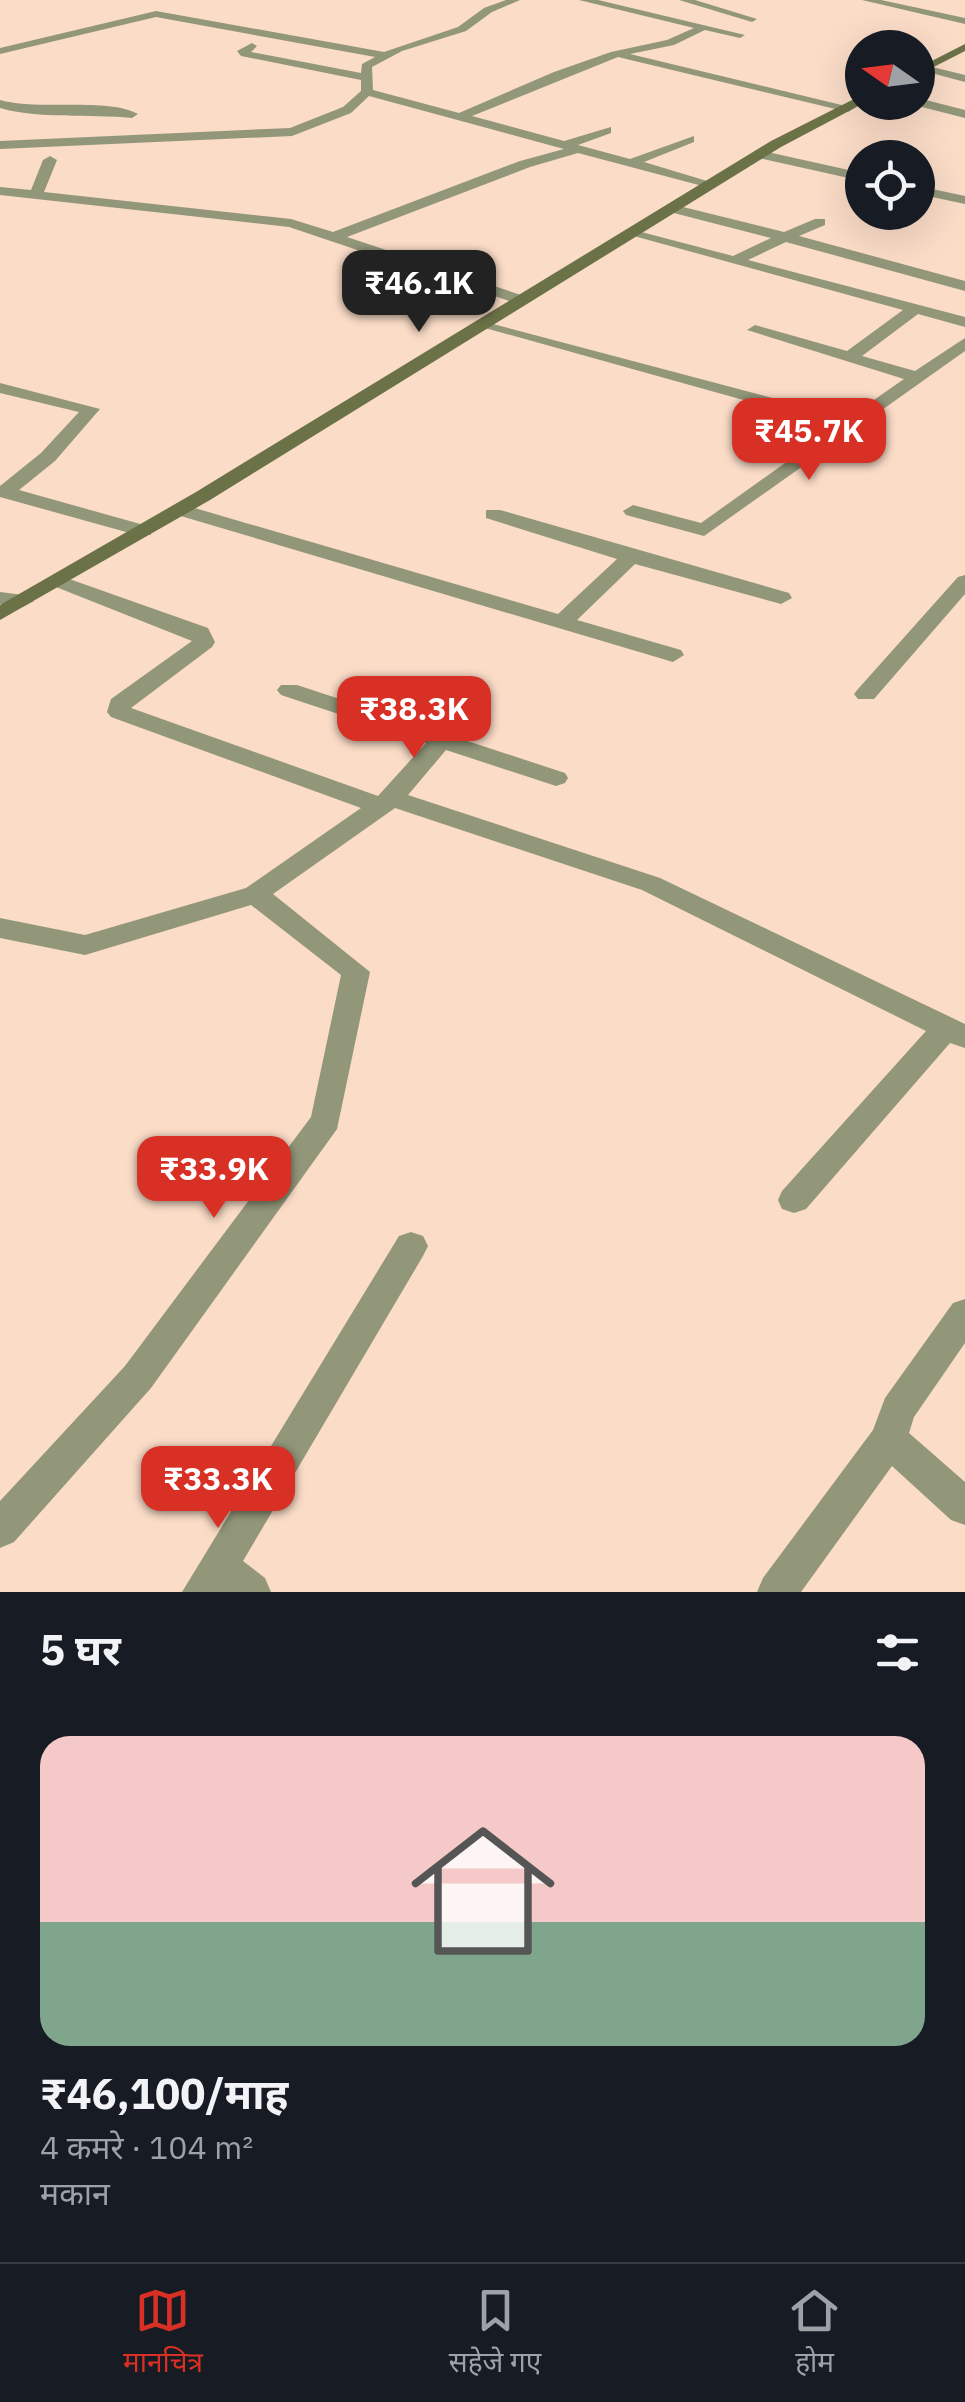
<!DOCTYPE html>
<html lang="hi">
<head>
<meta charset="utf-8">
<style>
	:root { --surface:#171b24; --page:#20242c; --text:#f1f3f6; --muted:#9ea1a6; --line:#363941; --accent:#d93025 }
	body { margin:0; font-family:"IBM Plex Sans","Noto Sans Devanagari",sans-serif; background:var(--page); color:var(--text); height:100vh; display:flex; flex-direction:column; font-size:38px; white-space:nowrap }
	* { box-sizing:border-box; margin:0 }
	p { font-size:32px; color:var(--muted) }
	.icon { flex:none; width:55px; height:55px; fill:none; stroke:currentColor; stroke-width:2; stroke-linecap:round; stroke-linejoin:round }
	.map { position:relative; height:1592px; overflow:hidden }
	.panel { display:flex; flex-direction:column; background:var(--surface); flex:1 }
	.panel>* { flex:none }
	.needle { width:65px; rotate:284deg }
	.fabs { position:absolute; left:845px; top:30px; display:grid; gap:20px }
	.fabs a { display:grid; place-items:center; width:90px; height:90px; border-radius:50%; background:var(--surface); box-shadow:0 10px 40px #0002; font-size:50px }
	.price { position:absolute; translate:-50% -85px; padding:0 22px; border-radius:20px; background:var(--accent); color:#fff; font-size:32px; line-height:65px; filter:drop-shadow(0 2px 5px #0008) }
	.price::after { content:''; position:absolute; left:50%; top:60px; width:30px; height:22px; margin-left:-15px; background:inherit; clip-path:polygon(0 0,100% 0,50% 100%) }
	.price.current { background:#222; color:#fff }
	ul { padding:0; list-style:none }
	li { display:grid; align-content:center; gap:20px; height:530px; padding:0 40px }
	li span { display:grid; place-items:center; height:310px; border-radius:30px; color:#555 }
	li>.icon { margin-inline-start:auto }
	span .icon { width:180px; height:180px; fill:#fffc; stroke-width:1 }
	li b { font-size:42px }
	h2 { display:flex; justify-content:space-between; align-items:center; height:120px; padding:0 40px; font-size:42px }
	.tabs { display:flex; justify-content:space-around; align-items:center; height:140px; border-top:2px solid var(--line); background:var(--surface); font-size:28px; color:var(--muted) }
	.tabs a { display:grid; justify-items:center; gap:5px }
	.tabs .current { color:var(--accent) }
	.map>svg:first-child { display:block }
	.lines { fill:none; stroke-linecap:round; stroke-linejoin:round }
	.street { fill:#92977a; fill-rule:evenodd }
	.secondary { fill:#6c7247; fill-rule:evenodd }
</style>
</head>
<body>
<div class="map">
<svg width="965" height="1592" viewBox="0 0 965 1592">
	<rect width="100%" height="100%" fill="#fadcc7"/>
	<g class="lines">
		<g class="street">
			<path d="M 506,0 L 520,0 L 492,12 L 466,31 L 402,51 L 372,67 L 373,90 L 459,113 L 554,72 L 611,52 L 667,40 L 694,28 L 579,0 L 598,0 L 745,35 L 740,38 L 705,30 L 674,45 L 630,54 L 854,108 L 848,112 L 618,57 L 472,116 L 564,141 L 611,127 L 611,133 L 578,145 L 630,159 L 694,136 L 694,142 L 644,162 L 717,184 L 710,188 L 578,153 L 530,167 L 347,237 L 527,297 L 529,300 L 521,305 L 289,227 L 0,195 L 0,187 L 31,190 L 43,160 L 50,156 L 57,160 L 44,192 L 291,219 L 333,232 L 520,161 L 564,149 L 369,96 L 351,113 L 292,136 L 0,149 L 0,141 L 290,128 L 343,107 L 361,91 L 361,80 L 241,56 L 237,51 L 252,43 L 257,46 L 251,52 L 361,73 L 362,64 L 375,57 L 156,17 L 0,54 L 0,48 L 156,11 L 384,52 L 458,27 L 484,8 Z"/>
			<path d="M 679,0 L 695,0 L 757,19 L 752,22 Z"/>
			<path d="M 862,0 L 881,0 L 965,18 L 965,24 Z"/>
			<path d="M 924,65 L 965,75 L 965,82 L 920,70 Z"/>
			<path d="M 918,98 L 965,110 L 965,118 L 914,105 Z"/>
			<path d="M 0,100 C 39,111 107,97 138,114 L 132,118 C 90,114 39,119 0,108 Z"/>
			<path d="M 759,150 L 862,173 L 862,181 L 754,157 L 754,151 Z"/>
			<path d="M 918,186 L 965,196 L 965,204 L 918,194 Z"/>
			<path d="M 671,204 L 784,232 L 815,219 L 825,219 L 825,225 L 799,236 L 965,281 L 965,291 L 786,242 L 748,260 L 965,317 L 965,327 L 918,314 L 862,356 L 915,371 L 965,338 L 965,351 L 704,536 L 626,515 L 623,511 L 633,505 L 701,523 L 837,426 L 478,326 L 478,320 L 848,418 L 904,379 L 747,330 L 755,325 L 847,351 L 903,310 L 623,233 L 630,229 L 733,256 L 771,238 L 666,211 L 666,205 Z"/>
			<path d="M 0,383 L 100,409 L 55,461 L 19,490 L 151,527 L 151,535 L 137,535 L 0,497 L 0,486 L 41,453 L 79,412 L 0,393 Z"/>
			<path d="M 181,504 L 558,614 L 617,559 L 486,518 L 486,510 L 500,510 L 789,593 L 792,598 L 781,604 L 635,564 L 577,620 L 681,650 L 684,655 L 673,662 L 174,514 L 174,506 Z"/>
			<path d="M 58,575 L 208,628 L 215,642 L 212,647 L 131,708 L 378,796 L 426,743 L 281,695 L 277,690 L 281,685 L 297,685 L 565,773 L 568,778 L 565,783 L 556,786 L 446,750 L 408,795 L 660,878 L 965,1024 L 965,1048 L 950,1043 L 806,1209 L 794,1213 L 782,1209 L 778,1200 L 782,1191 L 926,1031 L 642,890 L 395,808 L 273,894 L 370,972 L 337,1129 L 151,1388 L 14,1542 L 0,1548 L 0,1501 L 125,1366 L 311,1117 L 341,975 L 251,905 L 85,955 L 0,938 L 0,918 L 85,935 L 246,888 L 361,808 L 111,717 L 107,712 L 111,699 L 192,641 L 51,585 L 48,581 L 51,577 Z"/>
			<path d="M 965,575 L 965,594 L 874,699 L 858,699 L 854,694 L 858,689 L 958,577 Z"/>
			<path d="M 0,592 L 31,596 L 34,601 L 23,607 L 0,604 Z"/>
			<path d="M 411,1232 L 423,1236 L 428,1246 L 423,1256 L 243,1561 L 265,1578 L 271,1592 L 182,1592 L 399,1236 Z"/>
			<path d="M 965,1299 L 965,1343 L 914,1417 L 909,1433 L 965,1482 L 965,1525 L 951,1520 L 892,1466 L 801,1592 L 757,1592 L 763,1578 L 873,1430 L 885,1398 L 953,1303 Z"/>
		</g>
		<g class="secondary">
			<path d="M 965,44 L 965,51 L 918,75 L 918,68 Z"/>
			<path d="M 858,97 L 862,97 L 862,102 L 866,102 L 781,147 L 210,500 L 0,620 L 0,605 L 196,492 L 771,141 Z"/>
		</g>
	</g>
</svg>
<div class="fabs">
<a><svg class="needle" viewBox="-14 -14 28 28"><path d="M0-13l5 13h-10z" fill="#e53935"/><path d="M0 13l5-13h-10z" fill="#9ea1a6"/></svg></a>
<a><svg class="icon" aria-label="locate" viewBox="0 0 24 24"><circle cx="12" cy="12" r="6"/><path d="M12 2v4M12 18v4M2 12h4M18 12h4"/></svg></a>
</div>
<b class="price current" style="left:419px;top:335px">₹46.1K</b>
<b class="price" style="left:809px;top:483px">₹45.7K</b>
<b class="price" style="left:414px;top:761px">₹38.3K</b>
<b class="price" style="left:214px;top:1221px">₹33.9K</b>
<b class="price" style="left:218px;top:1531px">₹33.3K</b>
</div>
<section class="panel">
<h2>5 घर<svg class="icon" aria-label="filters" viewBox="0 0 24 24"><path d="M4 7h16M4 17h16"/><circle cx="9" cy="7" r="2"/><circle cx="15" cy="17" r="2"/></svg></h2>
<ul>
<li><span style="background:linear-gradient(#f6c9c9 60%,#7fa58c 0)"><svg class="icon" aria-label="home" viewBox="0 0 24 24"><path d="M3 11l9-7 9 7M6 9v11h12V9"/></svg></span><div><b>₹46,100/माह</b><p>4 कमरे · 104 m²</p><p>मकान</p></div></li>
</ul>
</section>
<nav class="tabs">
<a class="current"><svg class="icon" aria-label="map" viewBox="0 0 24 24"><path d="M3 6l6-2 6 2 6-2v14l-6 2-6-2-6 2zM9 4v14M15 6v14"/></svg>मानचित्र</a>
<a><svg class="icon" aria-label="saved" viewBox="0 0 24 24"><path d="M7 4h10v16l-5-4-5 4z"/></svg>सहेजे गए</a>
<a><svg class="icon" aria-label="home" viewBox="0 0 24 24"><path d="M3 11l9-7 9 7M6 9v11h12V9"/></svg>होम</a>
</nav>
</body>
</html>
